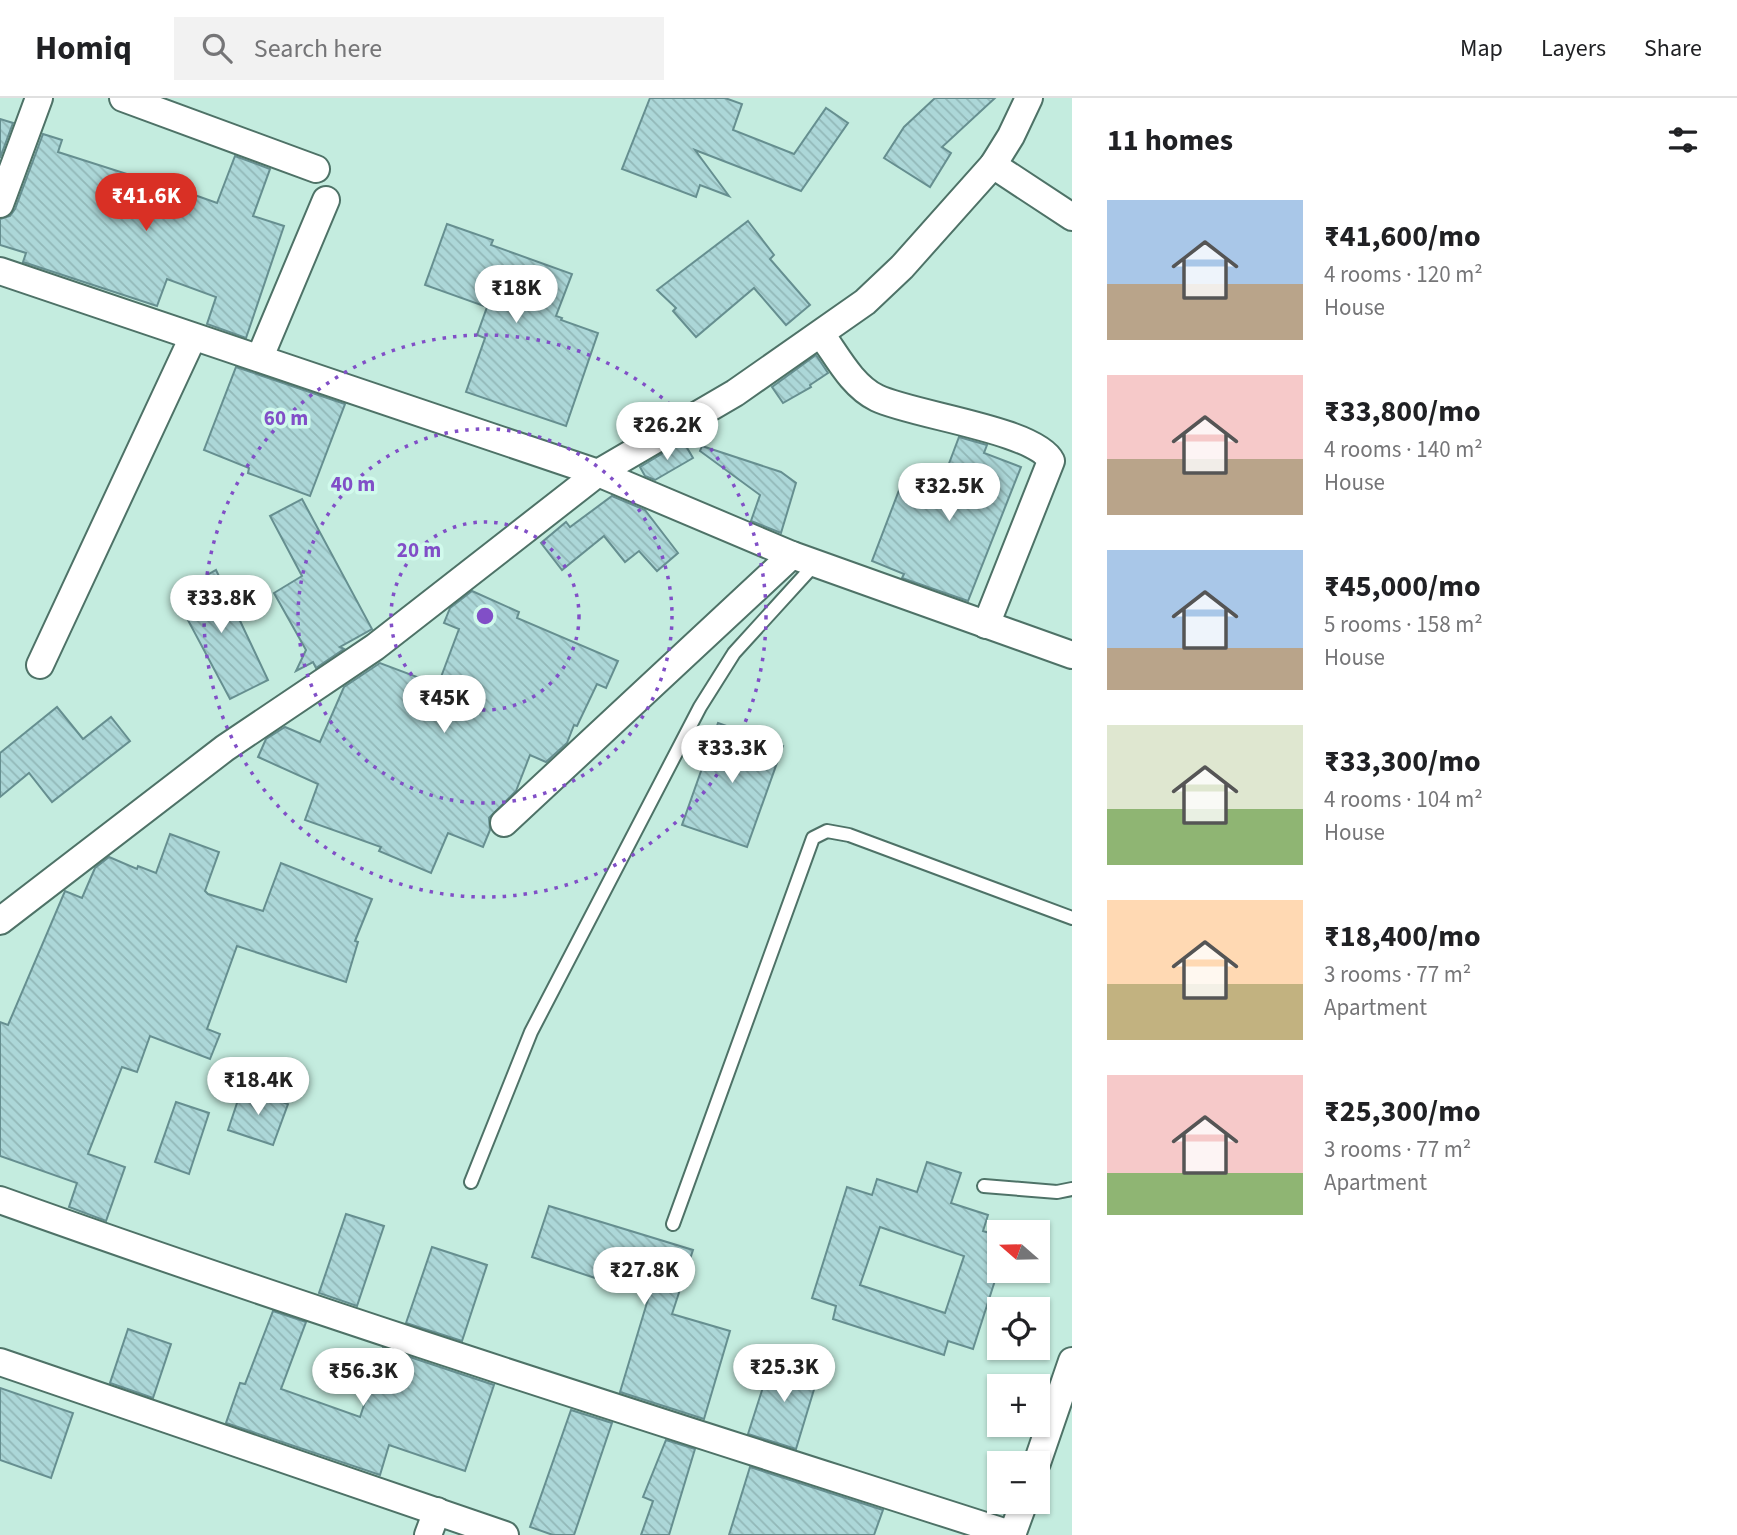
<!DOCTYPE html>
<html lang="en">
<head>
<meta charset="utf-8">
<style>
	:root { --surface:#fff; --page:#f2f2f2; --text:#202124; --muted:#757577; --line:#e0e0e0; --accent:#d93025 }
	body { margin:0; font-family:"Source Sans 3",sans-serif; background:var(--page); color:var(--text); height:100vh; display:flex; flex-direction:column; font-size:26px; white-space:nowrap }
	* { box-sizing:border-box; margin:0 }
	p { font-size:23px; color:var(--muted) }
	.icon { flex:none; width:38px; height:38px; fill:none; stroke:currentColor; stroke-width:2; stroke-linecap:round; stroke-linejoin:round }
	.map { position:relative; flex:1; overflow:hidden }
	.sheet { display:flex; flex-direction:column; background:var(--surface); width:665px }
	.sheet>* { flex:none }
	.needle { width:46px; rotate:290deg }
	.buttons { position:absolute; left:987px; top:1122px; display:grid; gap:14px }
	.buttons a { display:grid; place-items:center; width:63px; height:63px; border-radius:0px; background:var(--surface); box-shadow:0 2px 5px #0004; font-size:35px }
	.price { position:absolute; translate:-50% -60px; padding:0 16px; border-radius:24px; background:#fff; color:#222; font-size:23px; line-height:46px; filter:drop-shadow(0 2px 4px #0008) }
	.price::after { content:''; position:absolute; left:50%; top:42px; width:21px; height:16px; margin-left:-10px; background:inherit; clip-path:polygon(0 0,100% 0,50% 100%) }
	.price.active { background:var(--accent); color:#fff }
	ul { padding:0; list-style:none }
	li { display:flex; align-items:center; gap:21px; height:175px; padding:0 35px }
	li span { display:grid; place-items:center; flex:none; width:196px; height:140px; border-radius:0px; color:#555 }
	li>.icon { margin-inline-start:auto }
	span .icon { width:84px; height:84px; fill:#fffc; stroke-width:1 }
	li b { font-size:30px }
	h2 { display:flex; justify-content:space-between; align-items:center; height:84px; padding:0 35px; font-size:30px }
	header { display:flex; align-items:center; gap:42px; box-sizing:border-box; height:98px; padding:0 35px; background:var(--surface); border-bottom:2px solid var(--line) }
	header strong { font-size:33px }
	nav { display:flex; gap:38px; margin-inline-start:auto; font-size:24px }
	.search { width:490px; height:63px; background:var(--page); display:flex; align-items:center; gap:18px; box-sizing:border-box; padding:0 24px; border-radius:0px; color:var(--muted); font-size:26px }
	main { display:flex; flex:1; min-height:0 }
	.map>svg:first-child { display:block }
	.building { fill:url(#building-back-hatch); stroke:#668f90; stroke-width:2; fill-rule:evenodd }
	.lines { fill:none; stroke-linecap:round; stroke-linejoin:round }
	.service-casing { stroke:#4e7267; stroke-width:16 }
	.minor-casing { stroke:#4e7267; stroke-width:30 }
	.service { stroke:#fff; stroke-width:12 }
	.minor { stroke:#fff; stroke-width:26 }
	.ring { fill:none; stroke:#814fc7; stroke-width:3.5; stroke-dasharray:3.5 7 }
	.centre { fill:#814fc7; stroke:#d1faec; stroke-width:3.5 }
	.ring-label { font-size:21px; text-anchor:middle; font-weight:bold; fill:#814fc7; stroke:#d1faec; stroke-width:7; stroke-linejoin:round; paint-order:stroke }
</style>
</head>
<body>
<header>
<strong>Homiq</strong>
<div class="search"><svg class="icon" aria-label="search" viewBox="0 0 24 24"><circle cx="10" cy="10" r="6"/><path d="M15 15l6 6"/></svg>Search here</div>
<nav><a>Map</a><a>Layers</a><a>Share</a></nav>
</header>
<main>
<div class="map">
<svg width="1072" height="1437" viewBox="0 0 1072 1437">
	<defs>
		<pattern id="building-back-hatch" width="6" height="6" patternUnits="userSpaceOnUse" patternTransform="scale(1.75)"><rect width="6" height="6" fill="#acd7d8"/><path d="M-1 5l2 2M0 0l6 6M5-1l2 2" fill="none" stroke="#92b8b8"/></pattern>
	</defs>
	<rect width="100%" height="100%" fill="#c4ecdf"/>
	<g class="building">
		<path d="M 650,0 L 725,0 L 742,6 L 733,32 L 794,56 L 826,10 L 848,25 L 801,93 L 695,52 L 729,98 L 700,87 L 696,99 L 622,71 Z"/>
		<path d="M 935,0 L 995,0 L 942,49 L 951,55 L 930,89 L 884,60 L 904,29 Z"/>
		<path d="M 0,21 L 13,25 L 0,60 Z"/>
		<path d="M 43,36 L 62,42 L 58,54 L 158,86 L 158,84 L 217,105 L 235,58 L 270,71 L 253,118 L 284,128 L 246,240 L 207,226 L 216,199 L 167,181 L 157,208 L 23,164 L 26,155 L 0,147 L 0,121 L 10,118 L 15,111 Z"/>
		<path d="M 748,123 L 774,157 L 770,161 L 810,207 L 786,227 L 754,190 L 696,239 L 673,213 L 676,210 L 657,192 Z"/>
		<path d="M 447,126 L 493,142 L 491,147 L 572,176 L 556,218 L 562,220 L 561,222 L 598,235 L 566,328 L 466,294 L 485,240 L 477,237 L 487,209 L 425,187 Z"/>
		<path d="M 816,257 L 828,275 L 810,287 L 811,289 L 783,305 L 772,289 Z"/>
		<path d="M 236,269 L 345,306 L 310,398 L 248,375 L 249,370 L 204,352 Z"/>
		<path d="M 959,339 L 987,347 L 984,355 L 1021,369 L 968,503 L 902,480 L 904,476 L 872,463 L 901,387 L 936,400 Z"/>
		<path d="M 683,343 L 693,360 L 655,382 L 645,378 L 640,369 Z"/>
		<path d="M 702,348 L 781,374 L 796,385 L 781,435 L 751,423 L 760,397 L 700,353 Z"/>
		<path d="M 612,398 L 645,412 L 678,455 L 657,473 L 639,453 L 625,464 L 604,438 L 562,472 L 541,445 L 566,424 L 570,429 Z"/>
		<path d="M 302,401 L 372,531 L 340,549 L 344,551 L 316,570 L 313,564 L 296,573 L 306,552 L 274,495 L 302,478 L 270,418 Z"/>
		<path d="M 216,472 L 268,582 L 230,601 L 174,496 Z"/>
		<path d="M 472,493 L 519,514 L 517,520 L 618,563 L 606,590 L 597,586 L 577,628 L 574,627 L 567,645 L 546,664 L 530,657 L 516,693 L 489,720 L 490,732 L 483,749 L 448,735 L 431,775 L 379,753 L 381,749 L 305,722 L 318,686 L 258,659 L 266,641 L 285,629 L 320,644 L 344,589 L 380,565 L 438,587 L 459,531 L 444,525 L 450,510 Z"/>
		<path d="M 57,609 L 83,641 L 111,619 L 130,643 L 52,704 L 29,675 L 0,699 L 0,655 Z"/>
		<path d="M 718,625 L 783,648 L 747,749 L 682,727 Z"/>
		<path d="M 170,736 L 219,754 L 205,793 L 208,796 L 263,813 L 281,765 L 372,801 L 355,843 L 358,844 L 346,884 L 237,848 L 207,931 L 220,936 L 210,961 L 150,938 L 137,974 L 122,969 L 88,1056 L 125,1069 L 106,1123 L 69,1109 L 77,1085 L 0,1058 L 0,924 L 8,927 L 65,793 L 82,800 L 95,770 L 109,759 L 137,771 L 138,768 L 156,775 Z"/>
		<path d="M 242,990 L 288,1006 L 273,1047 L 228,1032 Z"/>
		<path d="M 176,1004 L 209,1015 L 189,1076 L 155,1064 Z"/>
		<path d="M 927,1064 L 961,1075 L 951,1105 L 988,1117 L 983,1133 L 999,1138 L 999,1170 L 973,1251 L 948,1243 L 944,1257 L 833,1221 L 836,1208 L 812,1200 L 847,1089 L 872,1097 L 877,1081 L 917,1094 ZM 880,1129 L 964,1158 L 945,1215 L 860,1187 Z"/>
		<path d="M 549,1108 L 693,1152 L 672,1216 L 730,1233 L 704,1321 L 620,1294 L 649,1198 L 532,1159 Z"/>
		<path d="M 346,1116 L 384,1128 L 357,1208 L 319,1195 Z"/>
		<path d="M 432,1149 L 487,1167 L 462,1243 L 406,1225 Z"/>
		<path d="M 273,1213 L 306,1224 L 281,1291 L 360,1319 L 383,1250 L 494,1287 L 465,1373 L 389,1347 L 380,1377 L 226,1325 L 240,1285 L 245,1286 Z"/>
		<path d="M 128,1231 L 171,1246 L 153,1300 L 110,1285 Z"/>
		<path d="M 772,1261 L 819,1275 L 796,1351 L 748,1336 Z"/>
		<path d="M 0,1290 L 73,1315 L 51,1380 L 0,1362 Z"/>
		<path d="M 571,1312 L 612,1325 L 574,1437 L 553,1437 L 530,1429 Z"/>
		<path d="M 666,1342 L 695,1351 L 669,1437 L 641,1437 L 653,1403 L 643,1399 Z"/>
		<path d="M 750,1369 L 883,1412 L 874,1437 L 729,1437 Z"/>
	</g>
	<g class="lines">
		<g class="service-casing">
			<g id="service">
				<path d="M 471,1084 L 531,934 L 700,609 L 734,555 L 815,466"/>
				<path d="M 984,1088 L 1057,1094 L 1072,1091"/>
				<path d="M 673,1126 L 813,740 L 827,733 L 849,737 L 1072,820"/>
			</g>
		</g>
		<g class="minor-casing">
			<g id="minor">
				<path d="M 123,0 L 316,71"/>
				<path d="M 993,67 L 1072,119"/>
				<path d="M 0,106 L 39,0"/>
				<path d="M 0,173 L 598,375 L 792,457 L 1072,557"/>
				<path d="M 821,236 C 837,258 852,288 877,300 C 912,317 1036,332 1051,363 L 986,527"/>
				<path d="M 260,259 L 326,102"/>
				<path d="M 40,567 L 193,239"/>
				<path d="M 504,725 L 792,457"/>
				<path d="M 0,823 L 225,650 L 375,549 L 598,375 L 735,295 L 865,204 L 902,169 L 993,67 L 1011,38 L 1029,0"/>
				<path d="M 0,1102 C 335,1222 674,1328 1013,1437"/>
				<path d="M 0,1264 L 505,1437"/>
				<path d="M 1037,1365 L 1072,1263"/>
				<path d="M 428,1437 L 437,1413"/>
				<path d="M 1012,1437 L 1024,1404"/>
			</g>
		</g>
		<use href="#service" class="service"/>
		<use href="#minor" class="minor"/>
	</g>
	<g class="ring">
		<circle cx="485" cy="518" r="94"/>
		<circle cx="485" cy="518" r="187"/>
		<circle cx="485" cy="518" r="281"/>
	</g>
	<circle cx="485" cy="518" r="10" class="centre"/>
	<g class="ring-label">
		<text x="286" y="327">60 m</text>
		<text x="353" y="393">40 m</text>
		<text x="419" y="459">20 m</text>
	</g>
</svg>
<div class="buttons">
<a><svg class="needle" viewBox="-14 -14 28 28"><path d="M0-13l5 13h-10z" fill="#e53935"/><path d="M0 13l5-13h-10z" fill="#757577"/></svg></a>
<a><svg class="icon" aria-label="locate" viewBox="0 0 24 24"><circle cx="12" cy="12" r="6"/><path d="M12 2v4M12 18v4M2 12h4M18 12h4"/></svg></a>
<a>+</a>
<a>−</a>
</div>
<b class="price active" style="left:146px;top:135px">₹41.6K</b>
<b class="price" style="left:516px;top:227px">₹18K</b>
<b class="price" style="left:667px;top:364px">₹26.2K</b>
<b class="price" style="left:949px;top:425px">₹32.5K</b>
<b class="price" style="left:221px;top:537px">₹33.8K</b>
<b class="price" style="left:444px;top:637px">₹45K</b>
<b class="price" style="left:732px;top:687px">₹33.3K</b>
<b class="price" style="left:258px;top:1019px">₹18.4K</b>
<b class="price" style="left:644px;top:1209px">₹27.8K</b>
<b class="price" style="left:784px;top:1306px">₹25.3K</b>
<b class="price" style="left:363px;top:1310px">₹56.3K</b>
</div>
<section class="sheet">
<h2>11 homes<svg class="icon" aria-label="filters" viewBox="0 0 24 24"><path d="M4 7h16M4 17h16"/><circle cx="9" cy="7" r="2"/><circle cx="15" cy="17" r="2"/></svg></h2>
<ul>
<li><span style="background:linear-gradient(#a9c7e8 60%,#b9a48a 0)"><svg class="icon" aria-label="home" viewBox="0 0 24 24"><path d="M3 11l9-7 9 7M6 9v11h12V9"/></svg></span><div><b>₹41,600/mo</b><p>4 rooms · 120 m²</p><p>House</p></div></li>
<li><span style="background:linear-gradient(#f6c9c9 60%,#b9a48a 0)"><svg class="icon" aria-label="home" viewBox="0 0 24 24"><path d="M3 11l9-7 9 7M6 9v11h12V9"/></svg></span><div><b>₹33,800/mo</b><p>4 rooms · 140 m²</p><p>House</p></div></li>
<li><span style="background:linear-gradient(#a9c7e8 70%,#b9a48a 0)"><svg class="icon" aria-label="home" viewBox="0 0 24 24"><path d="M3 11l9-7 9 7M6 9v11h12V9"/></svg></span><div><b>₹45,000/mo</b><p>5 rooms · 158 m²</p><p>House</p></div></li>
<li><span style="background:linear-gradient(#dfe7d0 60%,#8fb573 0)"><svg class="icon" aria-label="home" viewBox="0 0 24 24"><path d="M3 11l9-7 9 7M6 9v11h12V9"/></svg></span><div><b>₹33,300/mo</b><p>4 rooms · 104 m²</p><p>House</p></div></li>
<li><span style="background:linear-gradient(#ffd9b3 60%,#c2b280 0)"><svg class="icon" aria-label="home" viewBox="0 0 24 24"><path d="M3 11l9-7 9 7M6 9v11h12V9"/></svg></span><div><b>₹18,400/mo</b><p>3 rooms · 77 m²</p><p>Apartment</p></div></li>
<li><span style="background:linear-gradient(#f6c9c9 70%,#8fb573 0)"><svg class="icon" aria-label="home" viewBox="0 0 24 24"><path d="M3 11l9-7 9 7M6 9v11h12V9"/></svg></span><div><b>₹25,300/mo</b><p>3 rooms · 77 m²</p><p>Apartment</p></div></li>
</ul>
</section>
</main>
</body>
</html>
